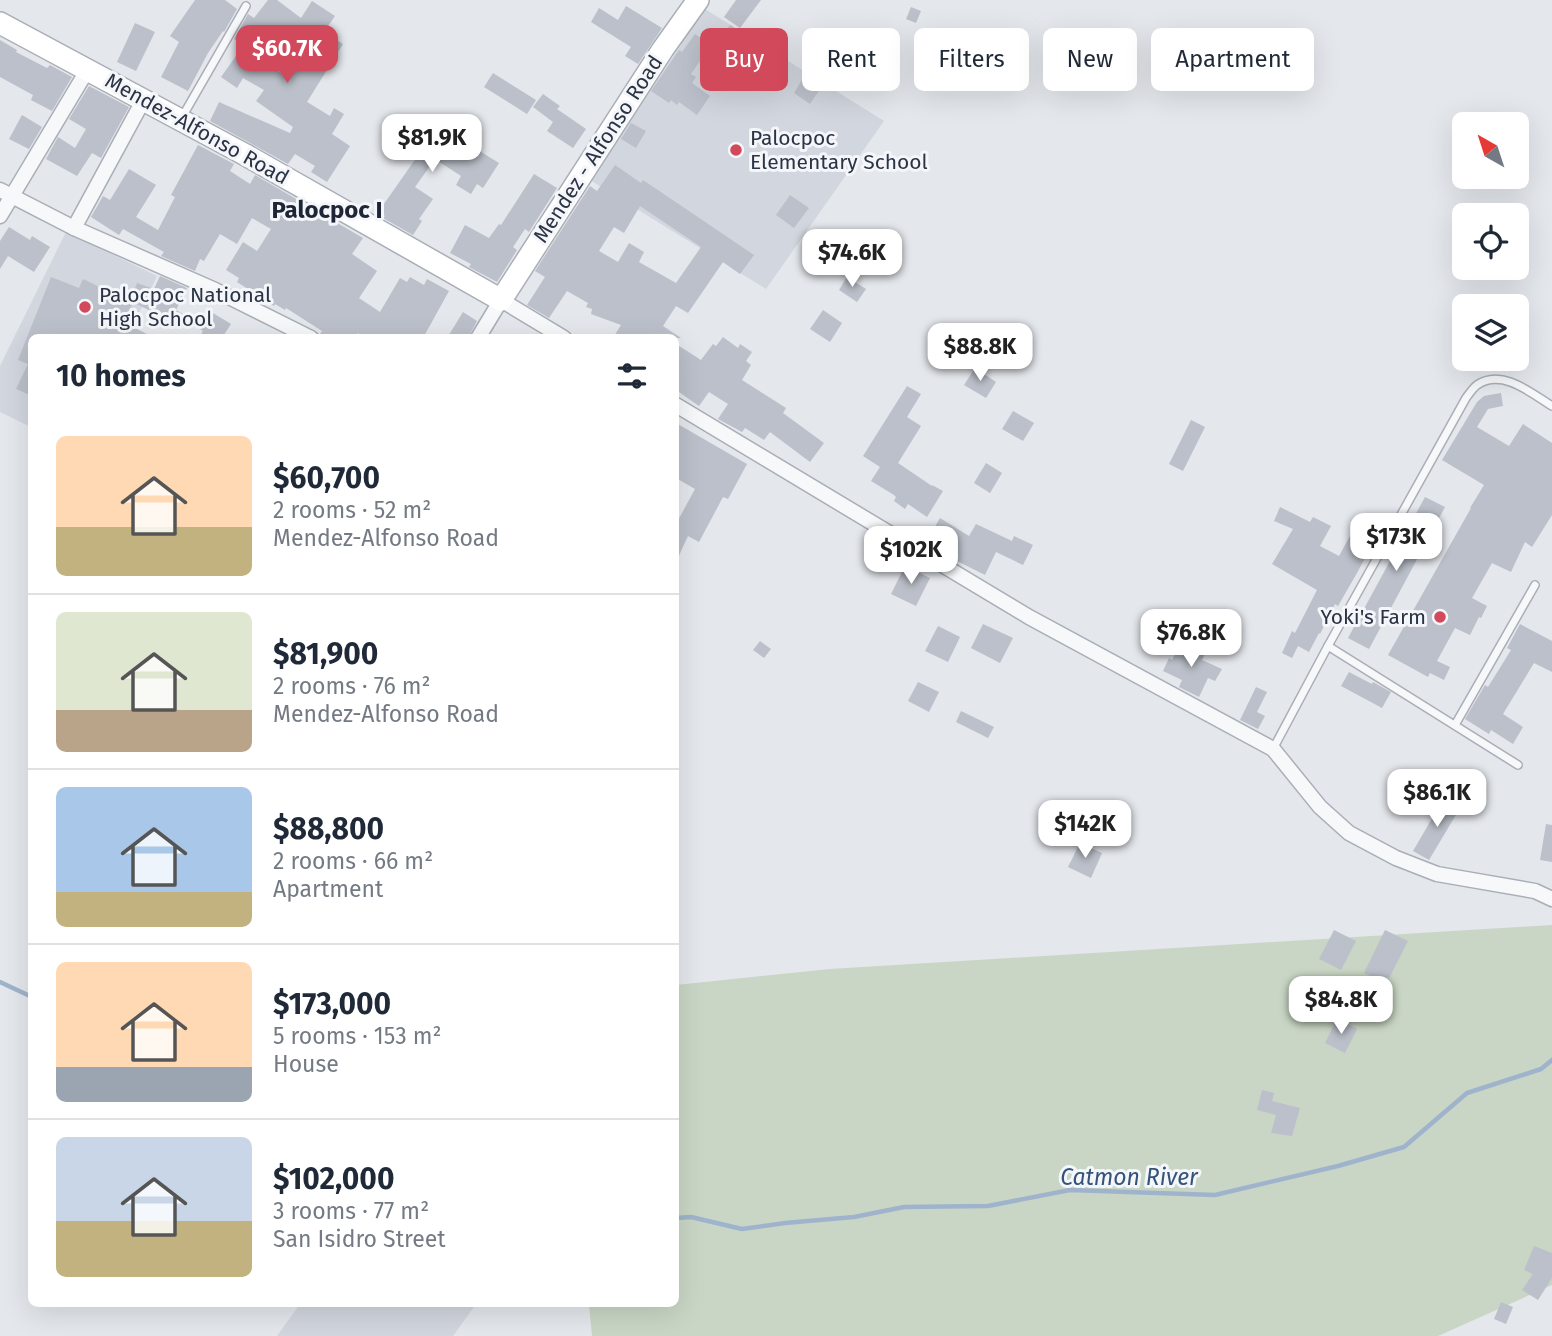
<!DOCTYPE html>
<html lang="en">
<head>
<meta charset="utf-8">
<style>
	:root { --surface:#fff; --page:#f6f6f7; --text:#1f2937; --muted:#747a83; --line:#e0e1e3; --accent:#d1495b }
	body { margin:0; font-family:"Fira Sans",sans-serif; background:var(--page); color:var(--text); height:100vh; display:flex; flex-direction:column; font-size:26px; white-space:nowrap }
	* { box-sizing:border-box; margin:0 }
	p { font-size:23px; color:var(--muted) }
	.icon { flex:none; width:38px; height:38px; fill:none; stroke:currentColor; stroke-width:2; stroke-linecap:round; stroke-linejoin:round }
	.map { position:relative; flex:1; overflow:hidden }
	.sheet { position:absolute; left:28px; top:334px; width:651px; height:973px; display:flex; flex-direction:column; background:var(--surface); border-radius:10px; box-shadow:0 7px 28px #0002 }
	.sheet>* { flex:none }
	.hud { position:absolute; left:700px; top:28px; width:665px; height:63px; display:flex; gap:14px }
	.needle { width:46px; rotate:321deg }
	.fabs { position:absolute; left:1452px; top:112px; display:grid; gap:14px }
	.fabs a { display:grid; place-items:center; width:77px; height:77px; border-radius:10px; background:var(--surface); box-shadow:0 7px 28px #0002; font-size:35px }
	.price { position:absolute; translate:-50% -60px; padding:0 16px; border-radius:14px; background:#fff; color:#222; font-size:23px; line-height:46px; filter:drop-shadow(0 2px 4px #0008) }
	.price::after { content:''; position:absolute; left:50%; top:42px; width:21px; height:16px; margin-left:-10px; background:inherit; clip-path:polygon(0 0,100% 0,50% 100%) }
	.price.selected { background:var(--accent); color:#fff }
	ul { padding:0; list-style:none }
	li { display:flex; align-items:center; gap:21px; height:175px; padding:0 28px }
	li+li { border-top:2px solid var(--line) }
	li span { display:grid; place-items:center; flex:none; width:196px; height:140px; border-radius:10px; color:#555 }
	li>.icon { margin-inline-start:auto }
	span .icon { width:84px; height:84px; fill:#fffc; stroke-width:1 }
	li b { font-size:30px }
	h2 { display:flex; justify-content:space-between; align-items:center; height:84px; padding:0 28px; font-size:30px }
	.pill { padding:0 24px; border-radius:10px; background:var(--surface); box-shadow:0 7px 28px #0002; font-size:24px; line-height:63px }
	.pill.selected { background:var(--accent); color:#fff }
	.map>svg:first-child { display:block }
	.built { fill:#d2d6de }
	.green { fill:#c9d6c5 }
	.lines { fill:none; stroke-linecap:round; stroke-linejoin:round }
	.stream { stroke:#9fb4cc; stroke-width:4.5 }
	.building { fill:#bbc0ca; fill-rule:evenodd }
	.service-casing { stroke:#a9aeb7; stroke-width:10 }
	.minor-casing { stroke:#a9aeb7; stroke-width:17 }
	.secondary-casing { stroke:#a9aeb7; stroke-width:24 }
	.service { stroke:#f7f8fa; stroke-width:7 }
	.minor { stroke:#f7f8fa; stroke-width:14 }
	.secondary { stroke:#fff; stroke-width:21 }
	.poi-dot { fill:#d1495b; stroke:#f4f6f9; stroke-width:2.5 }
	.labels { text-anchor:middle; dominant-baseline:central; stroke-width:6; stroke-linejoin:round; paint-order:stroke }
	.street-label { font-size:21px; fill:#2b3445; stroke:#f4f6f9 }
	.poi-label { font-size:21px; fill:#2b3445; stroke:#f4f6f9; text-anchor:start }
	.water-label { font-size:23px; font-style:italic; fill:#34527a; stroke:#f4f6f9 }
	.quarter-label { font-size:24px; font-weight:bold; fill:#1d2536; stroke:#f4f6f9 }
</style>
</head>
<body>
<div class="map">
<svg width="1552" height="1336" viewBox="0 0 1552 1336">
	<rect width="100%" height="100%" fill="#e4e7ec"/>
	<g class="built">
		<path d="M 705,9 L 884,121 L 766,289 L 590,180 Z"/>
		<path d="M 66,232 L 157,276 L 127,338 L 32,338 L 31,427 L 0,412 L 0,366 Z"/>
		<path d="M 300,1304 L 476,1304 L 453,1336 L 277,1336 Z"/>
	</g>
	<path class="green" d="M 1552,925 L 1552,1285 L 1438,1336 L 592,1336 L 589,1304 L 676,1304 L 676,985 L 830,969 Z"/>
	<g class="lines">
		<g class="stream">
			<path d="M 0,982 L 32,997"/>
			<path d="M 676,1218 L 691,1217 L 742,1229 L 785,1223 L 854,1217 L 904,1207 L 988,1206 L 1070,1190 L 1215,1195 L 1338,1166 L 1404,1147 L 1467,1093 L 1541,1069 L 1552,1060"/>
		</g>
	</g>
	<g class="building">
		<path d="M 195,0 L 225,0 L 237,9 L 224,32 L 223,31 L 208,53 L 188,91 L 161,77 L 179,42 L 170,36 Z"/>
		<path d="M 268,0 L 277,0 L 301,18 L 312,1 L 335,16 L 324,32 L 343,44 L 307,102 L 330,116 L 334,108 L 344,114 L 332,134 L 350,146 L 327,182 L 311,172 L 315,166 L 295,154 L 288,164 L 210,121 L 219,102 L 290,133 L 293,127 L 256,101 L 264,90 L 243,78 L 237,88 L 221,77 L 243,46 L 234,39 L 248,14 L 254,18 ZM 273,37 L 308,40 L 287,76 L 257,60 Z"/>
		<path d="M 736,0 L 761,0 L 740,28 L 724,17 Z"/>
		<path d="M 626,6 L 662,28 L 638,64 L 625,56 L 631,47 L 591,22 L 599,8 L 618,20 Z"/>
		<path d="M 911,7 L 921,11 L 916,23 L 906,19 Z"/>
		<path d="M 135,23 L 155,32 L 136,71 L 117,62 Z"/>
		<path d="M 730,25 L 762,45 L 761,48 L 787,64 L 778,80 L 718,44 Z"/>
		<path d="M 695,34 L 711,45 L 691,74 L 696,77 L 692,83 L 710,96 L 697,115 L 679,102 L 677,105 L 671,100 L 669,103 L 651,91 L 679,50 L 682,52 Z"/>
		<path d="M 0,40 L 17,50 L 16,52 L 47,68 L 50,65 L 72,77 L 52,111 L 31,100 L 33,95 L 0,77 Z"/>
		<path d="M 493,73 L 536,100 L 527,114 L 484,87 Z"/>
		<path d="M 803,78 L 820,89 L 810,104 L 794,93 Z"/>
		<path d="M 89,86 L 129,107 L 101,158 L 92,153 L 77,176 L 46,159 L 58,137 L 75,148 L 86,129 L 69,119 Z"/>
		<path d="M 543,94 L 560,106 L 557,109 L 586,129 L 573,148 L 547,131 L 553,122 L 533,107 Z"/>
		<path d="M 22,115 L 42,127 L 29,149 L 9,139 Z"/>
		<path d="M 420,116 L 446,132 L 442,138 L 469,155 L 473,147 L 499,163 L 483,188 L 477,184 L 471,194 L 456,185 L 461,176 L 435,159 L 415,187 L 433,199 L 419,219 L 422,221 L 413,235 L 383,218 L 385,216 L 379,211 L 419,154 L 402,144 Z"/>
		<path d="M 631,123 L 646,131 L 636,148 L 621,139 Z"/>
		<path d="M 198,145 L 234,164 L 230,171 L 250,184 L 255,175 L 363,238 L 352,254 L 377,271 L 359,298 L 380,312 L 400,278 L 407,282 L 410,277 L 424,285 L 427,279 L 449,291 L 423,338 L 365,338 L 358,333 L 355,338 L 321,338 L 320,334 L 322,331 L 286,308 L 285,310 L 275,304 L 274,306 L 237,282 L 239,278 L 226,270 L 243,242 L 257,251 L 271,229 L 252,218 L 237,244 L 220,234 L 204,261 L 200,259 L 195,271 L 161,256 L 164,252 L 123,229 L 119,235 L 91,217 L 103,196 L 110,200 L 129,169 L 156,185 L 136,217 L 158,230 L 175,197 L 171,195 Z"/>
		<path d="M 615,165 L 641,183 L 643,180 L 754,255 L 740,274 L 723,262 L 688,313 L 676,306 L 663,326 L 681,338 L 613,338 L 621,325 L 591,314 L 592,309 L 586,307 L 588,303 L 567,291 L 549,318 L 527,305 L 545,277 L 535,271 L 590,186 L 597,191 ZM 640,206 L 701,247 L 676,283 L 639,262 L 644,252 L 629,243 L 618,262 L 599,251 L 614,227 L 624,233 Z"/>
		<path d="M 534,174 L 557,188 L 529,232 L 525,229 L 513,247 L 517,250 L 497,282 L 469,267 L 471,264 L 450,253 L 465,225 L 489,238 L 499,224 L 501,225 Z"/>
		<path d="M 790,195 L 809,208 L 794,228 L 776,215 Z"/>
		<path d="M 9,227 L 30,240 L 32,236 L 50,247 L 34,272 L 8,256 L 0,269 L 0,241 Z"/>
		<path d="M 160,276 L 187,288 L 176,310 L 183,314 L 178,324 L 130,301 L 137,283 L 154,289 Z"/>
		<path d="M 51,277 L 79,288 L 83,279 L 133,303 L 123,322 L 155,338 L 32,338 L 32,396 L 16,389 L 28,364 L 18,360 Z"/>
		<path d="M 847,277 L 866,289 L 857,302 L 839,290 Z"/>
		<path d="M 208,310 L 231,324 L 222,338 L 199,338 L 203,331 L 197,327 Z"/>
		<path d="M 823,310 L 842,323 L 830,342 L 810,329 Z"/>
		<path d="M 463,312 L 477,321 L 468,338 L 447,338 Z"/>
		<path d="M 723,337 L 738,348 L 740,344 L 752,352 L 746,361 L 751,365 L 742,380 L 786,408 L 783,413 L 824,443 L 810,462 L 770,432 L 764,440 L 745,428 L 742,432 L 718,419 L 728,404 L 709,392 L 699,406 L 676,390 L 676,344 L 701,360 L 713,344 L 716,346 Z"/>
		<path d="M 975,368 L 996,382 L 986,398 L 964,385 Z"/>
		<path d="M 907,386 L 921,394 L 907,417 L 921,426 L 898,463 L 932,486 L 932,485 L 943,491 L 927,517 L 908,504 L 905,509 L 894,501 L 896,497 L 894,495 L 871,481 L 880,467 L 863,456 Z"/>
		<path d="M 1501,393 L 1503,406 L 1488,409 L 1477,427 L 1509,446 L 1523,424 L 1552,443 L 1552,515 L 1532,547 L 1525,542 L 1511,572 L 1492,563 L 1472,598 L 1487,606 L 1481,618 L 1479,617 L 1470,635 L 1455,628 L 1437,661 L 1450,667 L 1444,680 L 1430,673 L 1428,677 L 1388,655 L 1471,508 L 1470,508 L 1484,485 L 1442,460 L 1477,402 L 1484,396 Z"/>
		<path d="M 1013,411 L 1034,423 L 1023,441 L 1002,429 Z"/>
		<path d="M 1191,420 L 1205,427 L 1183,471 L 1169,464 Z"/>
		<path d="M 676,423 L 747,464 L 728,499 L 723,497 L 699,542 L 688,536 L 676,562 L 676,524 L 695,489 L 676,478 Z"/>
		<path d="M 986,463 L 1002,473 L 990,493 L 974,483 Z"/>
		<path d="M 1425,497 L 1445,507 L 1369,649 L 1348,638 Z"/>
		<path d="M 1280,507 L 1310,522 L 1313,517 L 1331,526 L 1320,546 L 1339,556 L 1356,525 L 1377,536 L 1357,573 L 1338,606 L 1335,604 L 1320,634 L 1319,633 L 1309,652 L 1298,646 L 1292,658 L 1282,653 L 1292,631 L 1295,633 L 1317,590 L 1272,564 L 1293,529 L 1274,521 Z"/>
		<path d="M 940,518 L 969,536 L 976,524 L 1012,541 L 1014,536 L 1033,545 L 1023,565 L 996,552 L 985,575 L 945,555 L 929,546 L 933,539 L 929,537 Z"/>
		<path d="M 905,566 L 930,578 L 916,606 L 891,594 Z"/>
		<path d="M 983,624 L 1013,638 L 1000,663 L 971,648 Z"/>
		<path d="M 1520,624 L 1552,641 L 1552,672 L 1534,663 L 1503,714 L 1523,727 L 1513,744 L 1491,730 L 1489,734 L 1465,719 L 1485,685 L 1488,687 L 1511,650 L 1507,648 Z"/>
		<path d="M 938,626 L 960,637 L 948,662 L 925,651 Z"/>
		<path d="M 760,641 L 771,649 L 764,658 L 753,650 Z"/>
		<path d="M 1181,642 L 1205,654 L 1202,660 L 1222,669 L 1215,681 L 1208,678 L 1199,697 L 1179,687 L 1182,680 L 1163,671 L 1169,658 L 1172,660 Z"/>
		<path d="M 1349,672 L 1372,684 L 1373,682 L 1391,692 L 1382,708 L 1341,686 Z"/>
		<path d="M 918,682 L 939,692 L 929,712 L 908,701 Z"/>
		<path d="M 1256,687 L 1267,692 L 1257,712 L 1265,716 L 1258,729 L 1240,720 Z"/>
		<path d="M 961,711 L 994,727 L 988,738 L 956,722 Z"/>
		<path d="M 1444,798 L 1460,808 L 1429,860 L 1413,851 Z"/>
		<path d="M 1546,824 L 1552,825 L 1552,862 L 1540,860 Z"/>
		<path d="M 1080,843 L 1102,853 L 1091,878 L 1068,867 Z"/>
		<path d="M 1334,930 L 1356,941 L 1341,970 L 1319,959 Z"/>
		<path d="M 1385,930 L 1408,941 L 1386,984 L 1364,973 Z"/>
		<path d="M 1337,1019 L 1357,1029 L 1345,1053 L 1325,1043 Z"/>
		<path d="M 1262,1090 L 1274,1093 L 1272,1101 L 1300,1108 L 1292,1136 L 1271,1133 L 1276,1115 L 1257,1110 Z"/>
		<path d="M 1534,1246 L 1552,1253 L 1552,1278 L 1538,1300 L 1522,1290 L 1533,1274 L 1524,1270 Z"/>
		<path d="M 1501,1302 L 1513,1307 L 1506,1324 L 1494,1319 Z"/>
	</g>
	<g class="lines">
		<g class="service-casing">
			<g id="service">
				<path d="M 181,119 L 246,6"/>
				<path d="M 1328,646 L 1518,765"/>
				<path d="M 1455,725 L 1535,585"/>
				<path d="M 1273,749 L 1328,646 L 1466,398 C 1469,394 1473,388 1477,385 C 1502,368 1531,393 1552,406"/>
			</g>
		</g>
		<g class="minor-casing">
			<g id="minor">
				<path d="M 0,190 L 74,228 L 215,290 L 311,338"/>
				<path d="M 0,216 L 88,69"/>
				<path d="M 74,228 L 144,99"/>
				<path d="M 478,338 L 501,300 L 564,338"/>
				<path d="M 676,405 L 1029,617 L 1273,749 L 1320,807 L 1349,833 L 1396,858 L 1437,874 L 1535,891 L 1552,899"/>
			</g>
		</g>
		<g class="secondary-casing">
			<path id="secondary" d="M 0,23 L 244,154 L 501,300 L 663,49 L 698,0"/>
		</g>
		<use href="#service" class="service"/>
		<use href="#minor" class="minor"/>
		<use href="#secondary" class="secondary"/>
	</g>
	<g class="poi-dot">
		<circle cx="736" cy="150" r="7"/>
		<circle cx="85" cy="307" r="7"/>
		<circle cx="1440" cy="617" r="7"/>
	</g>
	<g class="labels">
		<g class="street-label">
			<text transform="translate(197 129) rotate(29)">Mendez-Alfonso Road</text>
			<text transform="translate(598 149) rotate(-57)">Mendez - Alfonso Road</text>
		</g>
		<g class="poi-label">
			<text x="750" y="138">Palocpoc<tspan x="750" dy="24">Elementary School</tspan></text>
			<text x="99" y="295">Palocpoc National<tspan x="99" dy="24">High School</tspan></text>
			<text x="1426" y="617" text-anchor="end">Yoki's Farm</text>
		</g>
		<g class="water-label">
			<text x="1129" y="1177">Catmon River</text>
		</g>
		<g class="quarter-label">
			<text x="327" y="210">Palocpoc I</text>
		</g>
	</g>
</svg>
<div class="fabs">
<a><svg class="needle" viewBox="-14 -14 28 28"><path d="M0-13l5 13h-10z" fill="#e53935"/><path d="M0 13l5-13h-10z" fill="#747a83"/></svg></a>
<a><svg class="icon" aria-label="locate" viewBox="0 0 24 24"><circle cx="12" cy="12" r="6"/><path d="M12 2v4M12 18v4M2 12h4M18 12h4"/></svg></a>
<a><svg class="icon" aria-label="layers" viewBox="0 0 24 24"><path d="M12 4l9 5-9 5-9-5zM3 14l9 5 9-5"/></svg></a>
</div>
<b class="price selected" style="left:287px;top:85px">$60.7K</b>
<b class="price" style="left:432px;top:174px">$81.9K</b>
<b class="price" style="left:852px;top:289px">$74.6K</b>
<b class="price" style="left:980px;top:383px">$88.8K</b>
<b class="price" style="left:1396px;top:573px">$173K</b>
<b class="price" style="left:911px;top:586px">$102K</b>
<b class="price" style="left:1191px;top:669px">$76.8K</b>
<b class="price" style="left:1437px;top:829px">$86.1K</b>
<b class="price" style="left:1085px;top:860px">$142K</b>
<b class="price" style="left:1341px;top:1036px">$84.8K</b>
<div class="hud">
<a class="pill selected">Buy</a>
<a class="pill">Rent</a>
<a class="pill">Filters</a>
<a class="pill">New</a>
<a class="pill">Apartment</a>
</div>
<section class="sheet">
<h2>10 homes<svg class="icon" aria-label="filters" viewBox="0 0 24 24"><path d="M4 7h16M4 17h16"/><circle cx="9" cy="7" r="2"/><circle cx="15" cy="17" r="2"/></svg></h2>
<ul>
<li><span style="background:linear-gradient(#ffd9b3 65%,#c2b280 0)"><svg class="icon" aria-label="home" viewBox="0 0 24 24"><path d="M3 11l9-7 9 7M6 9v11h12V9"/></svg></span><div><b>$60,700</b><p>2 rooms · 52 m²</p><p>Mendez-Alfonso Road</p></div></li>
<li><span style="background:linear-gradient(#dfe7d0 70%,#b9a48a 0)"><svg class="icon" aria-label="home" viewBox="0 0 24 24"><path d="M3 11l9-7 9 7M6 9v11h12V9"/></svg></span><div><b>$81,900</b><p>2 rooms · 76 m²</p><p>Mendez-Alfonso Road</p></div></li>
<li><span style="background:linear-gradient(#a9c7e8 75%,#c2b280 0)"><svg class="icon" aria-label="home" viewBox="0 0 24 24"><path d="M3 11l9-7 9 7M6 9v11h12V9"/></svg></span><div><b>$88,800</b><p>2 rooms · 66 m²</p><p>Apartment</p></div></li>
<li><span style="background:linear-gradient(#ffd9b3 75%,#9aa5b1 0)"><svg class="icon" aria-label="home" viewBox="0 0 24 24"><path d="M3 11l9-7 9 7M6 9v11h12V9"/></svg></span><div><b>$173,000</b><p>5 rooms · 153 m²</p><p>House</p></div></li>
<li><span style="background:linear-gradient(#c9d6e8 60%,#c2b280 0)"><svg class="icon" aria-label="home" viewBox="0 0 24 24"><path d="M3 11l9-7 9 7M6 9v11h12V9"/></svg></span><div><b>$102,000</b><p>3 rooms · 77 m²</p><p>San Isidro Street</p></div></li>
</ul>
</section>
</div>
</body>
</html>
